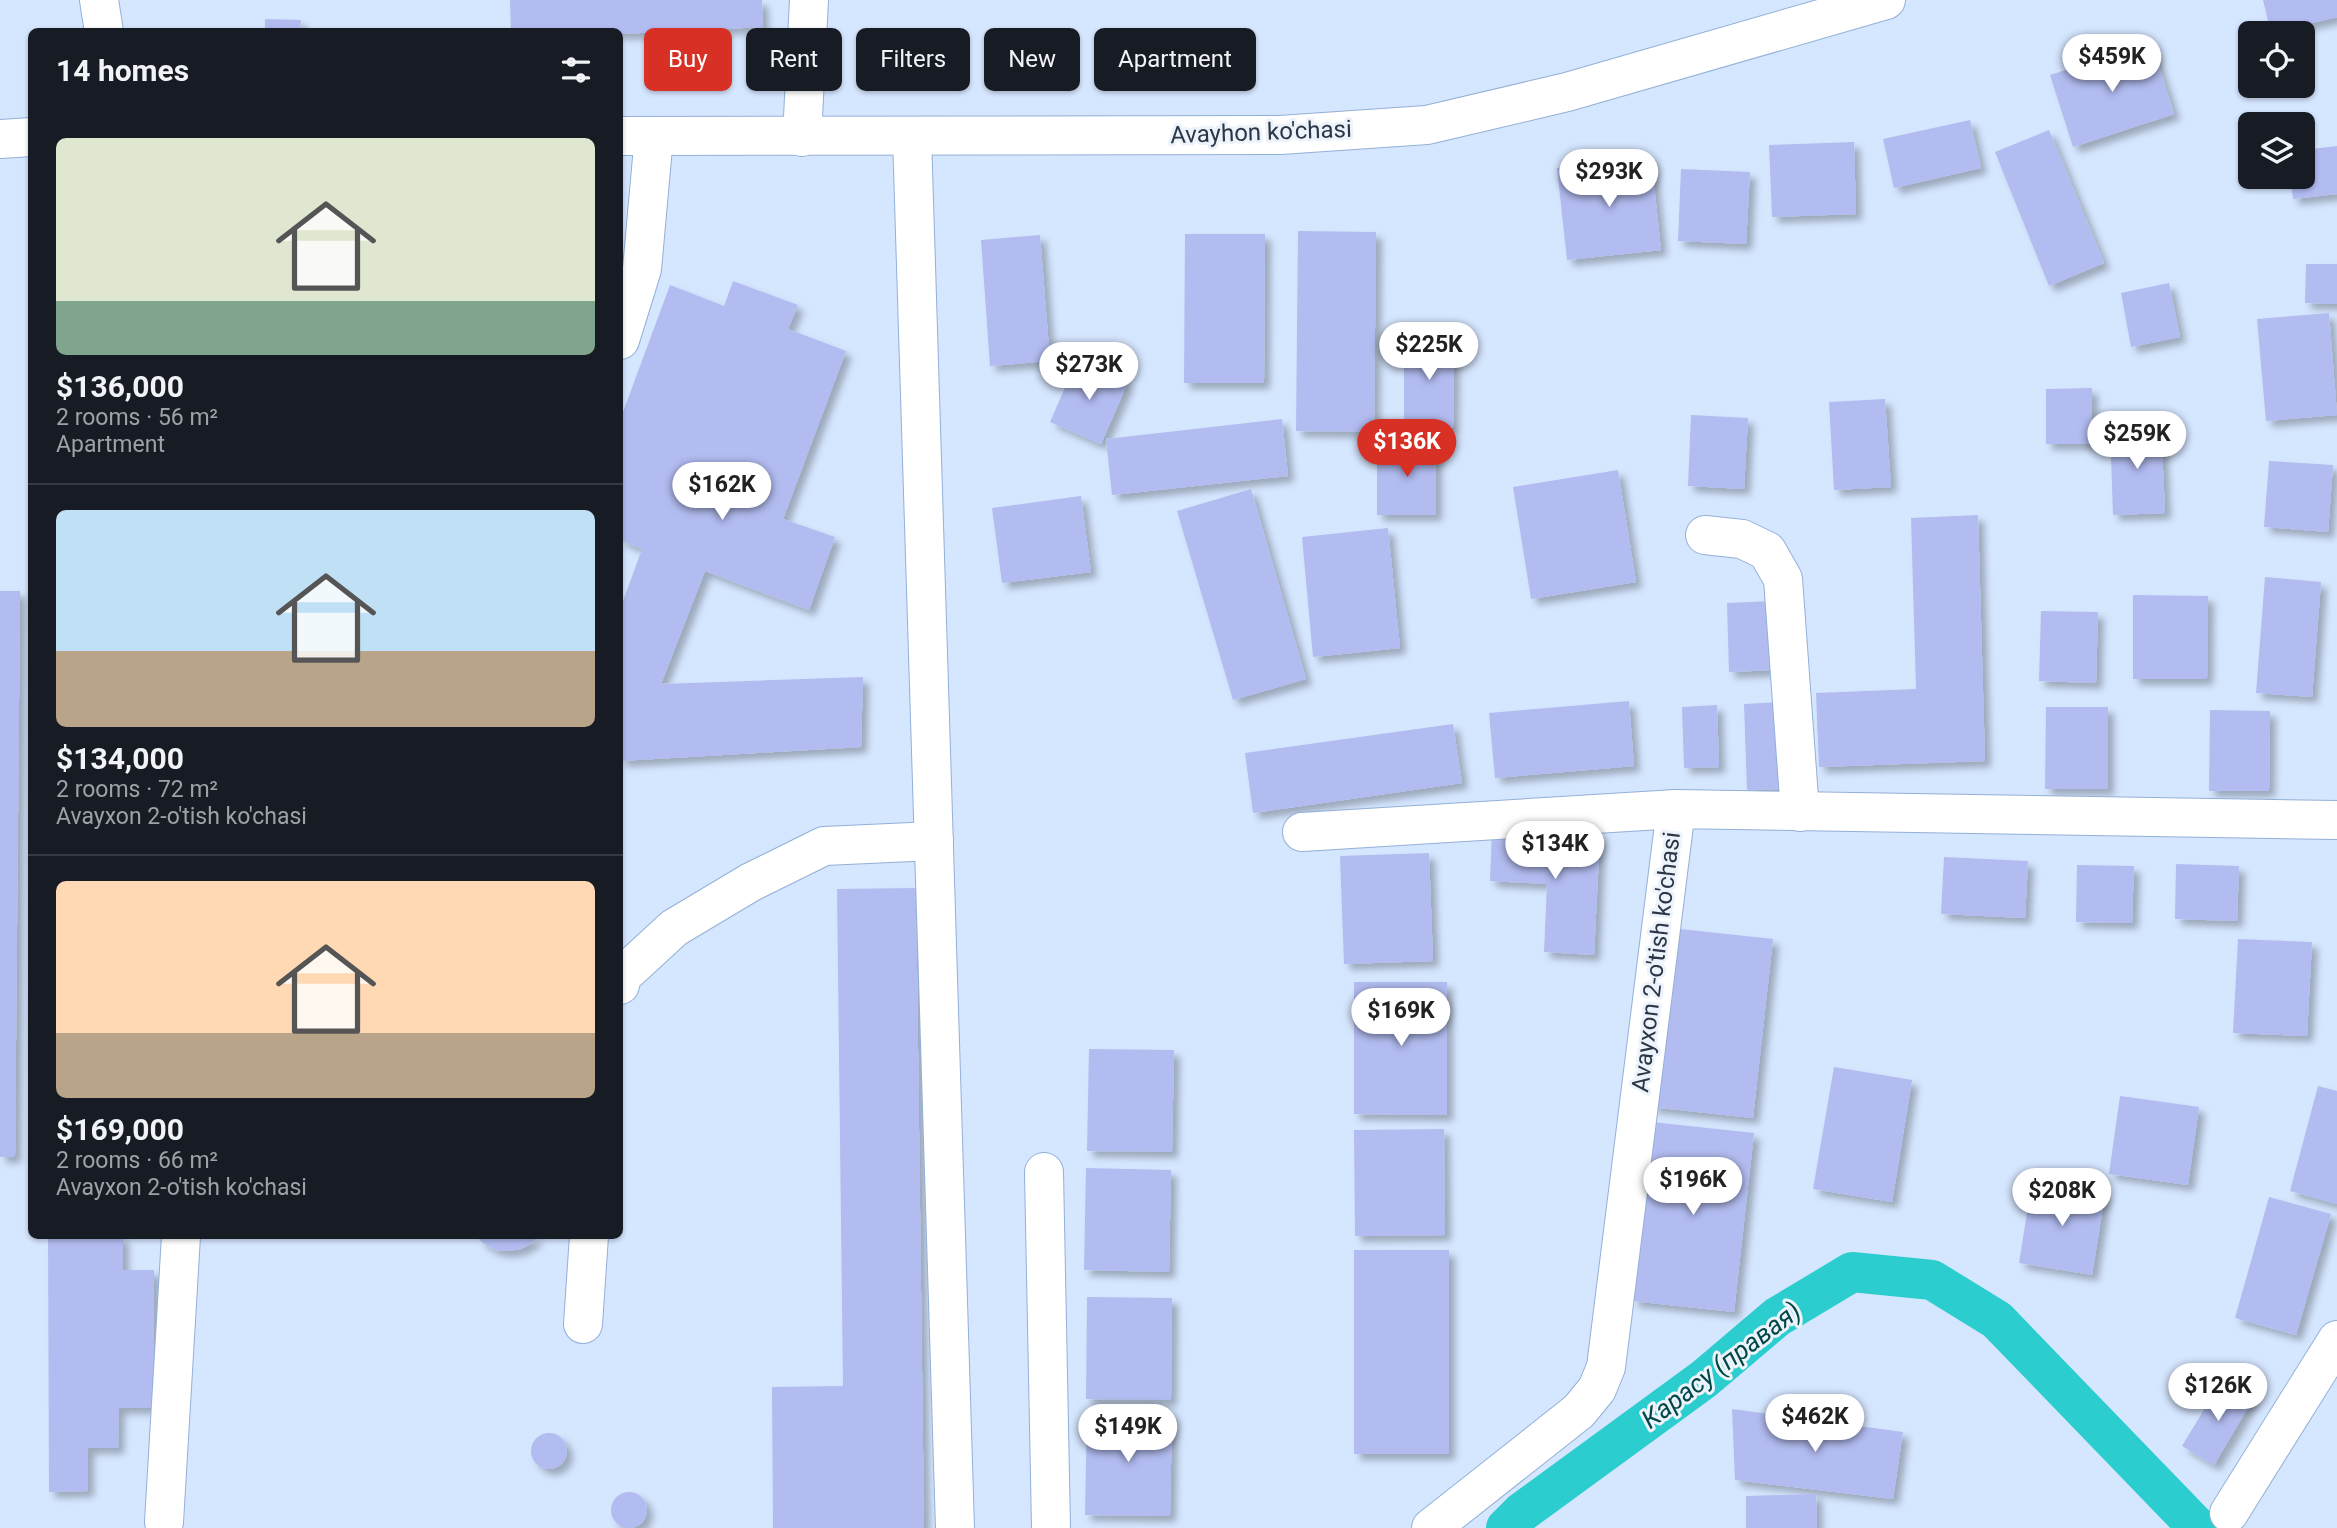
<!DOCTYPE html>
<html lang="en">
<head>
<meta charset="utf-8">
<style>
	:root { --surface:#171b24; --page:#20242c; --text:#f1f3f6; --muted:#9ea1a6; --line:#363941; --accent:#d93025 }
	body { margin:0; font-family:Roboto,sans-serif; background:var(--page); color:var(--text); height:100vh; display:flex; flex-direction:column; font-size:26px; white-space:nowrap }
	* { box-sizing:border-box; margin:0 }
	p { font-size:23px; color:var(--muted) }
	.icon { flex:none; width:38px; height:38px; fill:none; stroke:currentColor; stroke-width:2; stroke-linecap:round; stroke-linejoin:round }
	.map { position:relative; flex:1; overflow:hidden }
	.drawer { position:absolute; left:28px; top:28px; width:595px; height:1211px; display:flex; flex-direction:column; background:var(--surface); border-radius:10px; box-shadow:0 2px 5px #0004 }
	.drawer>* { flex:none }
	.top-card { position:absolute; left:644px; top:28px; width:665px; height:63px; display:flex; gap:14px }
	.controls { position:absolute; left:2238px; top:21px; display:grid; gap:14px }
	.controls a { display:grid; place-items:center; width:77px; height:77px; border-radius:10px; background:var(--surface); box-shadow:0 2px 5px #0004; font-size:35px }
	.price { position:absolute; translate:-50% -60px; padding:0 16px; border-radius:24px; background:#fff; color:#222; font-size:23px; line-height:46px; filter:drop-shadow(0 2px 4px #0008) }
	.price::after { content:''; position:absolute; left:50%; top:42px; width:21px; height:16px; margin-left:-10px; background:inherit; clip-path:polygon(0 0,100% 0,50% 100%) }
	.price.active { background:var(--accent); color:#fff }
	ul { padding:0; list-style:none }
	li { display:grid; align-content:center; gap:14px; height:371px; padding:0 28px }
	li+li { border-top:2px solid var(--line) }
	li span { display:grid; place-items:center; height:217px; border-radius:10px; color:#555 }
	li>.icon { margin-inline-start:auto }
	span .icon { width:126px; height:126px; fill:#fffc; stroke-width:1 }
	li b { font-size:30px }
	h2 { display:flex; justify-content:space-between; align-items:center; height:84px; padding:0 28px; font-size:30px }
	.pill { padding:0 24px; border-radius:10px; background:var(--surface); box-shadow:0 2px 5px #0004; font-size:24px; line-height:63px }
	.pill.active { background:var(--accent); color:#fff }
	.map>svg:first-child { display:block }
	.lines { fill:none; stroke-linecap:round; stroke-linejoin:round }
	.canal { stroke:#2ccdce; stroke-width:40 }
	.building { fill:#b2bcf0; filter:url(#shadow) }
	.minor-casing { stroke:#93b0d6; stroke-width:40 }
	.minor { stroke:#fff; stroke-width:38 }
	.labels { text-anchor:middle; dominant-baseline:central; stroke-width:6; stroke-linejoin:round; paint-order:stroke }
	.street-label { font-size:24px; fill:#2b3747; stroke:#edf3fb }
	.water-label { font-size:26px; font-style:italic; fill:#004748; stroke:#edf3fb }
</style>
</head>
<body>
<div class="map">
<svg width="2337" height="1528" viewBox="0 0 2337 1528">
	<defs>
		<filter id="shadow"><feDropShadow dx="6" dy="6" stdDeviation="3.5" flood-color="#0004"/></filter>
	</defs>
	<rect width="100%" height="100%" fill="#d5e6ff"/>
	<g class="lines">
		<path class="canal" d="M 1506,1528 L 1522,1512 L 1704,1379 L 1777,1317 L 1852,1272 L 1932,1280 L 1997,1320 L 2198,1528"/>
	</g>
	<g class="building">
		<path d="M 510,0 L 762,0 L 763,27 L 620,34 L 620,32 L 511,32 Z"/>
		<path d="M 2263,0 L 2337,0 L 2337,17 L 2271,33 Z"/>
		<path d="M 265,19 L 301,20 L 300,32 L 265,32 Z"/>
		<path d="M 2151,42 L 2174,114 L 2073,147 L 2050,75 Z"/>
		<path d="M 1970,120 L 1981,168 L 1894,188 L 1883,139 Z"/>
		<path d="M 2049,130 L 2104,263 L 2049,286 L 1995,152 Z"/>
		<path d="M 1854,142 L 1856,214 L 1772,217 L 1769,145 Z"/>
		<path d="M 2337,146 L 2337,194 L 2293,199 L 2290,177 L 2303,177 L 2303,150 Z"/>
		<path d="M 1651,157 L 1661,250 L 1567,260 L 1557,168 Z"/>
		<path d="M 1681,169 L 1750,172 L 1746,244 L 1678,241 Z"/>
		<path d="M 1298,231 L 1376,232 L 1374,432 L 1296,431 Z"/>
		<path d="M 1185,234 L 1265,234 L 1264,383 L 1184,383 Z"/>
		<path d="M 1040,235 L 1050,361 L 990,366 L 981,240 Z"/>
		<path d="M 2306,264 L 2337,264 L 2337,304 L 2305,303 Z"/>
		<path d="M 733,281 L 798,305 L 788,329 L 846,351 L 783,519 L 835,537 L 809,610 L 705,571 L 661,684 L 863,677 L 861,747 L 620,761 L 620,609 L 642,549 L 620,540 L 620,420 L 670,285 L 724,306 Z"/>
		<path d="M 2169,283 L 2180,337 L 2131,347 L 2121,293 Z"/>
		<path d="M 2329,313 L 2337,415 L 2266,421 L 2257,319 Z"/>
		<path d="M 1404,336 L 1454,336 L 1453,428 L 1404,428 Z"/>
		<path d="M 1077,360 L 1128,382 L 1101,444 L 1050,422 Z"/>
		<path d="M 2092,388 L 2092,444 L 2046,444 L 2046,389 Z"/>
		<path d="M 1885,399 L 1891,487 L 1834,490 L 1829,402 Z"/>
		<path d="M 1691,415 L 1748,418 L 1744,489 L 1688,486 Z"/>
		<path d="M 1282,419 L 1288,476 L 1112,495 L 1106,439 Z"/>
		<path d="M 2161,426 L 2165,513 L 2113,515 L 2110,428 Z"/>
		<path d="M 1436,443 L 1436,515 L 1377,515 L 1377,444 Z"/>
		<path d="M 2269,461 L 2333,465 L 2328,532 L 2264,527 Z"/>
		<path d="M 1618,470 L 1636,582 L 1531,599 L 1513,487 Z"/>
		<path d="M 1251,489 L 1306,679 L 1233,700 L 1177,511 Z"/>
		<path d="M 1081,496 L 1091,572 L 1002,583 L 992,508 Z"/>
		<path d="M 1978,515 L 1985,761 L 1819,767 L 1816,693 L 1916,689 L 1911,518 Z"/>
		<path d="M 1388,528 L 1400,648 L 1313,657 L 1302,537 Z"/>
		<path d="M 2265,577 L 2321,582 L 2312,697 L 2256,693 Z"/>
		<path d="M 0,591 L 20,591 L 15,1157 L 0,1157 Z"/>
		<path d="M 2133,595 L 2208,596 L 2207,679 L 2133,679 Z"/>
		<path d="M 1773,601 L 1775,670 L 1729,672 L 1727,603 Z"/>
		<path d="M 2041,611 L 2098,612 L 2096,683 L 2039,681 Z"/>
		<path d="M 1629,701 L 1634,766 L 1495,778 L 1489,713 Z"/>
		<path d="M 1781,702 L 1783,789 L 1747,790 L 1744,704 Z"/>
		<path d="M 1717,705 L 1719,767 L 1684,768 L 1682,707 Z"/>
		<path d="M 2046,707 L 2108,707 L 2108,789 L 2045,789 Z"/>
		<path d="M 2210,710 L 2270,711 L 2269,791 L 2209,791 Z"/>
		<path d="M 1453,724 L 1462,783 L 1253,813 L 1245,753 Z"/>
		<path d="M 1492,829 L 1600,835 L 1594,955 L 1544,952 L 1547,884 L 1490,881 Z"/>
		<path d="M 1429,853 L 1433,961 L 1344,964 L 1340,856 Z"/>
		<path d="M 1944,857 L 2028,861 L 2025,918 L 1941,914 Z"/>
		<path d="M 2176,864 L 2239,866 L 2237,921 L 2175,919 Z"/>
		<path d="M 2077,865 L 2134,866 L 2132,923 L 2076,922 Z"/>
		<path d="M 916,888 L 924,1528 L 773,1528 L 772,1387 L 843,1386 L 837,889 Z"/>
		<path d="M 1671,928 L 1773,939 L 1753,1118 L 1651,1107 Z"/>
		<path d="M 2238,939 L 2312,942 L 2307,1036 L 2233,1033 Z"/>
		<path d="M 1354,982 L 1447,982 L 1447,1115 L 1354,1114 Z"/>
		<path d="M 1089,1049 L 1174,1050 L 1172,1152 L 1087,1151 Z"/>
		<path d="M 1834,1067 L 1912,1080 L 1892,1202 L 1813,1189 Z"/>
		<path d="M 2318,1086 L 2337,1091 L 2337,1204 L 2290,1191 Z"/>
		<path d="M 2120,1096 L 2199,1107 L 2188,1185 L 2109,1174 Z"/>
		<path d="M 1652,1122 L 1754,1133 L 1734,1312 L 1632,1301 Z"/>
		<path d="M 1444,1129 L 1445,1235 L 1355,1236 L 1354,1130 Z"/>
		<path d="M 1086,1168 L 1171,1170 L 1169,1272 L 1084,1270 Z"/>
		<path d="M 2032,1182 L 2105,1194 L 2092,1275 L 2019,1263 Z"/>
		<path d="M 2269,1197 L 2331,1214 L 2296,1335 L 2235,1318 Z"/>
		<path d="M 48,1236 L 123,1236 L 123,1270 L 154,1270 L 154,1408 L 119,1408 L 118,1448 L 88,1448 L 88,1491 L 49,1492 Z"/>
		<path d="M 476,1236 L 538,1236 L 533,1242 L 521,1249 L 508,1251 L 495,1250 L 483,1243 Z"/>
		<rect x="1354" y="1250" width="95" height="204"/>
		<path d="M 1087,1297 L 1172,1298 L 1171,1400 L 1086,1399 Z"/>
		<path d="M 2222,1380 L 2253,1399 L 2214,1465 L 2182,1446 Z"/>
		<path d="M 1732,1409 L 1903,1432 L 1893,1499 L 1735,1480 Z"/>
		<path d="M 1087,1413 L 1172,1414 L 1170,1516 L 1085,1515 Z"/>
		<circle cx="549" cy="1451" r="18"/>
		<circle cx="629" cy="1510" r="18"/>
		<path d="M 1816,1494 L 1817,1528 L 1746,1528 L 1746,1496 Z"/>
	</g>
	<g class="lines">
		<g class="minor-casing">
			<g id="minor">
				<path d="M 99,0 L 104,32"/>
				<path d="M 620,136 L 1280,135 L 1427,125 L 1567,92 L 1886,0"/>
				<path d="M 912,136 L 955,1528"/>
				<path d="M 802,137 L 809,0"/>
				<path d="M 0,139 L 32,137"/>
				<path d="M 620,340 L 642,269 L 654,136"/>
				<path d="M 1705,535 L 1742,539 L 1767,551 L 1783,579 L 1800,812"/>
				<path d="M 1302,832 L 1676,809"/>
				<path d="M 620,985 L 622,976 L 674,928 L 751,882 L 824,846 L 934,841"/>
				<path d="M 1044,1172 L 1051,1528"/>
				<path d="M 583,1324 L 589,1236"/>
				<path d="M 2229,1513 L 2337,1340"/>
				<path d="M 164,1522 L 181,1236"/>
				<path d="M 1431,1528 L 1579,1411 L 1597,1389 L 1606,1367 L 1676,809 L 2337,820"/>
			</g>
		</g>
		<use href="#minor" class="minor"/>
	</g>
	<g class="labels">
		<g class="street-label">
			<text transform="translate(1261 132) rotate(-2)">Avayhon ko'chasi</text>
			<text transform="translate(1656 962) rotate(-83)">Avayxon 2-o'tish ko'chasi</text>
		</g>
		<g class="water-label">
			<text transform="translate(1721 1365) rotate(-37)">Карасу (правая)</text>
		</g>
	</g>
</svg>
<div class="controls">
<a><svg class="icon" aria-label="locate" viewBox="0 0 24 24"><circle cx="12" cy="12" r="6"/><path d="M12 2v4M12 18v4M2 12h4M18 12h4"/></svg></a>
<a><svg class="icon" aria-label="layers" viewBox="0 0 24 24"><path d="M12 4l9 5-9 5-9-5zM3 14l9 5 9-5"/></svg></a>
</div>
<b class="price" style="left:2112px;top:94px">$459K</b>
<b class="price" style="left:1609px;top:209px">$293K</b>
<b class="price" style="left:1429px;top:382px">$225K</b>
<b class="price" style="left:1089px;top:402px">$273K</b>
<b class="price" style="left:2137px;top:471px">$259K</b>
<b class="price active" style="left:1407px;top:479px">$136K</b>
<b class="price" style="left:722px;top:522px">$162K</b>
<b class="price" style="left:1555px;top:881px">$134K</b>
<b class="price" style="left:1401px;top:1048px">$169K</b>
<b class="price" style="left:1693px;top:1217px">$196K</b>
<b class="price" style="left:2062px;top:1228px">$208K</b>
<b class="price" style="left:2218px;top:1423px">$126K</b>
<b class="price" style="left:1815px;top:1454px">$462K</b>
<b class="price" style="left:1128px;top:1464px">$149K</b>
<div class="top-card">
<a class="pill active">Buy</a>
<a class="pill">Rent</a>
<a class="pill">Filters</a>
<a class="pill">New</a>
<a class="pill">Apartment</a>
</div>
<section class="drawer">
<h2>14 homes<svg class="icon" aria-label="filters" viewBox="0 0 24 24"><path d="M4 7h16M4 17h16"/><circle cx="9" cy="7" r="2"/><circle cx="15" cy="17" r="2"/></svg></h2>
<ul>
<li><span style="background:linear-gradient(#dfe7d0 75%,#7fa58c 0)"><svg class="icon" aria-label="home" viewBox="0 0 24 24"><path d="M3 11l9-7 9 7M6 9v11h12V9"/></svg></span><div><b>$136,000</b><p>2 rooms · 56 m²</p><p>Apartment</p></div></li>
<li><span style="background:linear-gradient(#bfe0f5 65%,#b9a48a 0)"><svg class="icon" aria-label="home" viewBox="0 0 24 24"><path d="M3 11l9-7 9 7M6 9v11h12V9"/></svg></span><div><b>$134,000</b><p>2 rooms · 72 m²</p><p>Avayxon 2-o'tish ko'chasi</p></div></li>
<li><span style="background:linear-gradient(#ffd9b3 70%,#b9a48a 0)"><svg class="icon" aria-label="home" viewBox="0 0 24 24"><path d="M3 11l9-7 9 7M6 9v11h12V9"/></svg></span><div><b>$169,000</b><p>2 rooms · 66 m²</p><p>Avayxon 2-o'tish ko'chasi</p></div></li>
</ul>
</section>
</div>
</body>
</html>
